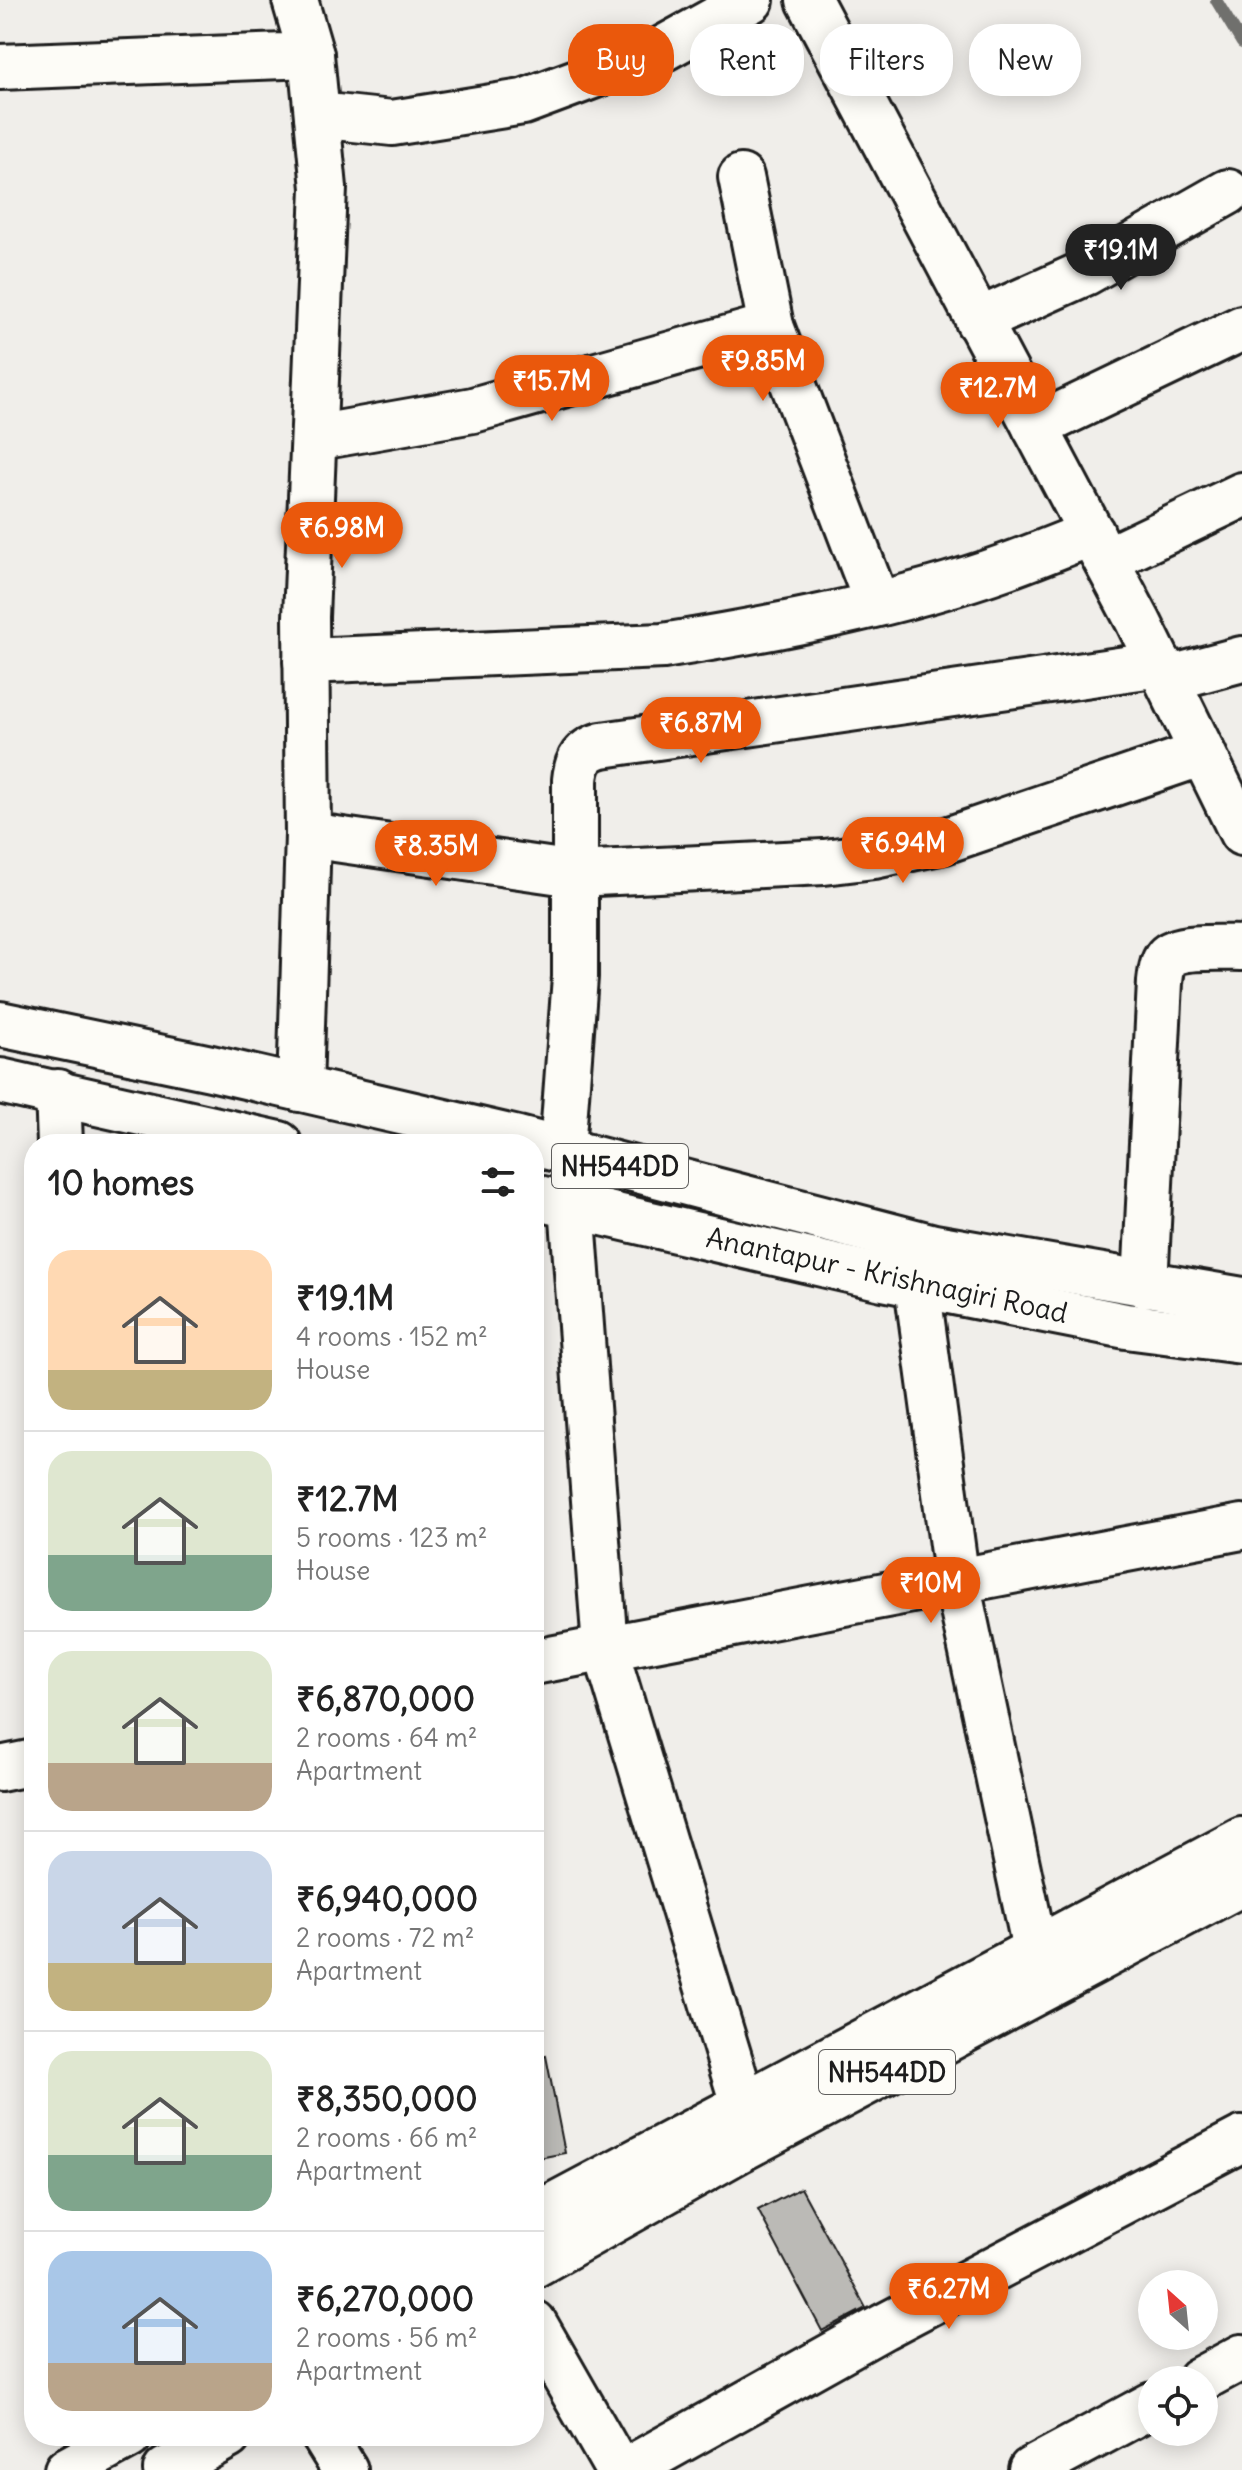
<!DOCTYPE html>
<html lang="en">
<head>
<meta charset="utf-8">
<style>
	:root { --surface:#fff; --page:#f6f6f6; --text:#222; --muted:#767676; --line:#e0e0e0; --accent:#ea580c }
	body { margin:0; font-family:Delius,sans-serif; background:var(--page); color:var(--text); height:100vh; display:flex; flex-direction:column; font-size:30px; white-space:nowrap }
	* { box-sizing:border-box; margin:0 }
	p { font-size:26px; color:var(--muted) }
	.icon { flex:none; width:44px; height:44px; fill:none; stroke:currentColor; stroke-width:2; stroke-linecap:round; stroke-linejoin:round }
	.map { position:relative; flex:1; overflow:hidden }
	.drawer { position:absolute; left:24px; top:1134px; width:520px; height:1312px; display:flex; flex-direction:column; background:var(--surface); border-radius:32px; box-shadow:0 4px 20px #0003 }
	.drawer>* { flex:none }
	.hud { position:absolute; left:568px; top:24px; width:554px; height:72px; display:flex; gap:16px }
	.needle { width:52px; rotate:333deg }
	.tools { position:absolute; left:1138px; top:2270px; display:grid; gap:16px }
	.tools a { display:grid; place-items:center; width:80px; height:80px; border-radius:50%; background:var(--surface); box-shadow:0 4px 20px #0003; font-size:40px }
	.price { position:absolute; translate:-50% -68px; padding:0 18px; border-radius:28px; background:var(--accent); color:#fff; font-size:26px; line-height:52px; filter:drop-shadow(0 2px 4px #0008) }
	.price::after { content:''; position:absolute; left:50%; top:48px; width:24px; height:18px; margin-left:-12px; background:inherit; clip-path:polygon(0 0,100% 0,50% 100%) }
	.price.active { background:#222; color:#fff }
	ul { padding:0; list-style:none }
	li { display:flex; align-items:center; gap:24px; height:200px; padding:0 24px }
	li+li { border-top:2px solid var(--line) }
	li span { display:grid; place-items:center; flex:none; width:224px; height:160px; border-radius:24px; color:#555 }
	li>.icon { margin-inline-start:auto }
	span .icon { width:96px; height:96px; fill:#fffc; stroke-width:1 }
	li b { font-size:34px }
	h2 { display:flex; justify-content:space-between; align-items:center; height:96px; padding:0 24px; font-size:34px }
	.chip { padding:0 28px; border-radius:32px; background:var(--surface); box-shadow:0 4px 20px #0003; font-size:28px; line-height:72px }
	.chip.active { background:var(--accent); color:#fff }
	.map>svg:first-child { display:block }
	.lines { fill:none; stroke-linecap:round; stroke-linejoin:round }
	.stream { stroke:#706f6d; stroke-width:12 }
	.building { fill:#bbbab6; stroke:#1c1c1c; stroke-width:2 }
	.street-casing { stroke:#1c1c1c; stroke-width:50 }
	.highway-casing { stroke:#1c1c1c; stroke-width:50 }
	.street { stroke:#fdfcf7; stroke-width:44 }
	.highway { stroke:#fdfcf7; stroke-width:44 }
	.labels { text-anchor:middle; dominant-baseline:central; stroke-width:6; stroke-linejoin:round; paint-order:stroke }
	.shield { fill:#fdfcf7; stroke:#605f5e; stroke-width:2 }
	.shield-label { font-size:26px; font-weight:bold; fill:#1c1c1c }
	.street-label { font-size:28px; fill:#1c1c1c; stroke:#fdfcf7 }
</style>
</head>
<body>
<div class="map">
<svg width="1242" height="2470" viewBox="0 0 1242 2470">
	<rect width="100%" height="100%" fill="#f0eeea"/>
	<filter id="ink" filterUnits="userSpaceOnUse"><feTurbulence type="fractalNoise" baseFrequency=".0125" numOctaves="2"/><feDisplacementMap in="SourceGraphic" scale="16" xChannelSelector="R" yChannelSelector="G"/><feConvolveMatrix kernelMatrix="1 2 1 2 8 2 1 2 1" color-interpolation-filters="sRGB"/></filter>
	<g filter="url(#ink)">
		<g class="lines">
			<path class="stream" d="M 1216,0 L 1242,43"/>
		</g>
		<g class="building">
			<path d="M 546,2056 L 565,2153 L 534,2159 L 534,2058 Z"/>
			<path d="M 801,2188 L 866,2308 L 822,2331 L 758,2210 Z"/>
		</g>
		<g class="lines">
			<g class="street-casing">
				<g id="street">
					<path d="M 809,0 L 1138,621 L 1242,833"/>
					<path d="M 0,67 L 311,55 L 295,0"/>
					<path d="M 317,115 L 392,123 L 523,102 L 657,52 L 751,0"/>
					<path d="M 741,177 L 771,326 L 877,603"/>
					<path d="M 978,321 L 1085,273 L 1228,192"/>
					<path d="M 1035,427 L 1242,328"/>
					<path d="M 314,438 L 473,410 L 771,326"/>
					<path d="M 1106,560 L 1242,495"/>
					<path d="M 306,661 L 663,646 C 774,628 901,604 1007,566 C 1035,556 1064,544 1092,533"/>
					<path d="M 1167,679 L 1242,659"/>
					<path d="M 308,835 L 575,874 L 824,862 L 874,856 L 944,841 L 1203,753"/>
					<path d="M 300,1089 L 308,835 L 306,617 L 324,188 L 311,55"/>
					<path d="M 58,1092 L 60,1144"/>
					<path d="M 562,1150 L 575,977 L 575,780 C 577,760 583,750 602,745 L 1160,664"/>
					<path d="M 584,1156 L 572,1205 L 605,1648 L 743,2104"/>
					<path d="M 917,1285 L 957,1582 L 1035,1949"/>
					<path d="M 1145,1285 L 1160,982 C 1161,974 1162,963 1167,957 C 1177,945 1225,948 1242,948"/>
					<path d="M 534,1662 L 1242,1527"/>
					<path d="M 0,1769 L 34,1762"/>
					<path d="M 534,2323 L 618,2470"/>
					<path d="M 1199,2380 L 1242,2357"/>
					<path d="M 324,2436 L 345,2470"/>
					<path d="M 627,2470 L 883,2327 L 1242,2139"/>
					<path d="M 1031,2470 L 1152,2405"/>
				</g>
			</g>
			<g class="highway-casing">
				<g id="highway">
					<path d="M 0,1024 L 211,1068 L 518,1139 L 934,1247 L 1242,1300"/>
					<path d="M 0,1081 L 279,1144"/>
					<path d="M 534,1197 L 883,1278 L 1126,1326 L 1242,1341"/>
					<path d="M 534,2216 L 1242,1840"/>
					<path d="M 534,2265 L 737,2151 L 1242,1883"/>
					<path d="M 67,2470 L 129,2436"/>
					<path d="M 166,2470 L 228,2436"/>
				</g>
			</g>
			<use href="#street" class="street"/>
			<use href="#highway" class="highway"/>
		</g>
	</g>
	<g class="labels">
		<g class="shield">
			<rect x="552" y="1144" width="136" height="44" rx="6"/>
			<rect x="819" y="2050" width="136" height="44" rx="6"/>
		</g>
		<g class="shield-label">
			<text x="620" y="1166">NH544DD</text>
			<text x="887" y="2072">NH544DD</text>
		</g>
		<g class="street-label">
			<text transform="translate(887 1275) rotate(12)">Anantapur - Krishnagiri Road</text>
		</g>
	</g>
</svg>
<div class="tools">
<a><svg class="needle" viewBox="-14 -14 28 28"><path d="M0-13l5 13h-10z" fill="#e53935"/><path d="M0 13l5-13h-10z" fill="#767676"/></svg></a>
<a><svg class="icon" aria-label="locate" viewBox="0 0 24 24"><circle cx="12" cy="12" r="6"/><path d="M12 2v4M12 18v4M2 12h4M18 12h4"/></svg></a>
</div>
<b class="price active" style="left:1121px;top:292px">₹19.1M</b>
<b class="price" style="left:763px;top:403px">₹9.85M</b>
<b class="price" style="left:552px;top:423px">₹15.7M</b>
<b class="price" style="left:998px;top:430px">₹12.7M</b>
<b class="price" style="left:342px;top:570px">₹6.98M</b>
<b class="price" style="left:701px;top:765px">₹6.87M</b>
<b class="price" style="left:903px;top:885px">₹6.94M</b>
<b class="price" style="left:436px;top:888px">₹8.35M</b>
<b class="price" style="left:931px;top:1625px">₹10M</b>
<b class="price" style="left:949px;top:2331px">₹6.27M</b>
<div class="hud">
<a class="chip active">Buy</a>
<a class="chip">Rent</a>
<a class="chip">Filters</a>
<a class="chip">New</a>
</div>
<section class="drawer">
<h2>10 homes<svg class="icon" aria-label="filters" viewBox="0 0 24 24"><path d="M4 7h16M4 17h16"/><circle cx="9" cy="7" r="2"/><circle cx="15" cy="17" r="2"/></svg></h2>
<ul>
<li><span style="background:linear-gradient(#ffd9b3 75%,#c2b280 0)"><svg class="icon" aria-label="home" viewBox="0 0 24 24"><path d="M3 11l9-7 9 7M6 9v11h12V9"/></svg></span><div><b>₹19.1M</b><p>4 rooms · 152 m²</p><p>House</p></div></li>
<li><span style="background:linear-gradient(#dfe7d0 65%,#7fa58c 0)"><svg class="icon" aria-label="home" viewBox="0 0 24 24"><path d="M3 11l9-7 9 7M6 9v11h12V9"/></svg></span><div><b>₹12.7M</b><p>5 rooms · 123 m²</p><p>House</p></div></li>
<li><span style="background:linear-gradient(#dfe7d0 70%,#b9a48a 0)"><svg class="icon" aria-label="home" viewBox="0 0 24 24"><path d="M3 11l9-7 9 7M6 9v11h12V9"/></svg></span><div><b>₹6,870,000</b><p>2 rooms · 64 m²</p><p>Apartment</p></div></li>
<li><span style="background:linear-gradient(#c9d6e8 70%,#c2b280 0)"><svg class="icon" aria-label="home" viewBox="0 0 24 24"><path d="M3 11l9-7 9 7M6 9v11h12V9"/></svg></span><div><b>₹6,940,000</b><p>2 rooms · 72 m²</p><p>Apartment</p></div></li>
<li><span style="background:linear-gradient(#dfe7d0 65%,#7fa58c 0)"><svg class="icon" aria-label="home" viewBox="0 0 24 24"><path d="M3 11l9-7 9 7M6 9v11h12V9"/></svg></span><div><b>₹8,350,000</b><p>2 rooms · 66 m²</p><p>Apartment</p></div></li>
<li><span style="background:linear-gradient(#a9c7e8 70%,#b9a48a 0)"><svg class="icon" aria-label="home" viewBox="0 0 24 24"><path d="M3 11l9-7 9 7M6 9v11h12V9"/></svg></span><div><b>₹6,270,000</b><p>2 rooms · 56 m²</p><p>Apartment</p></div></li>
</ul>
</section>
</div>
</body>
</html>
